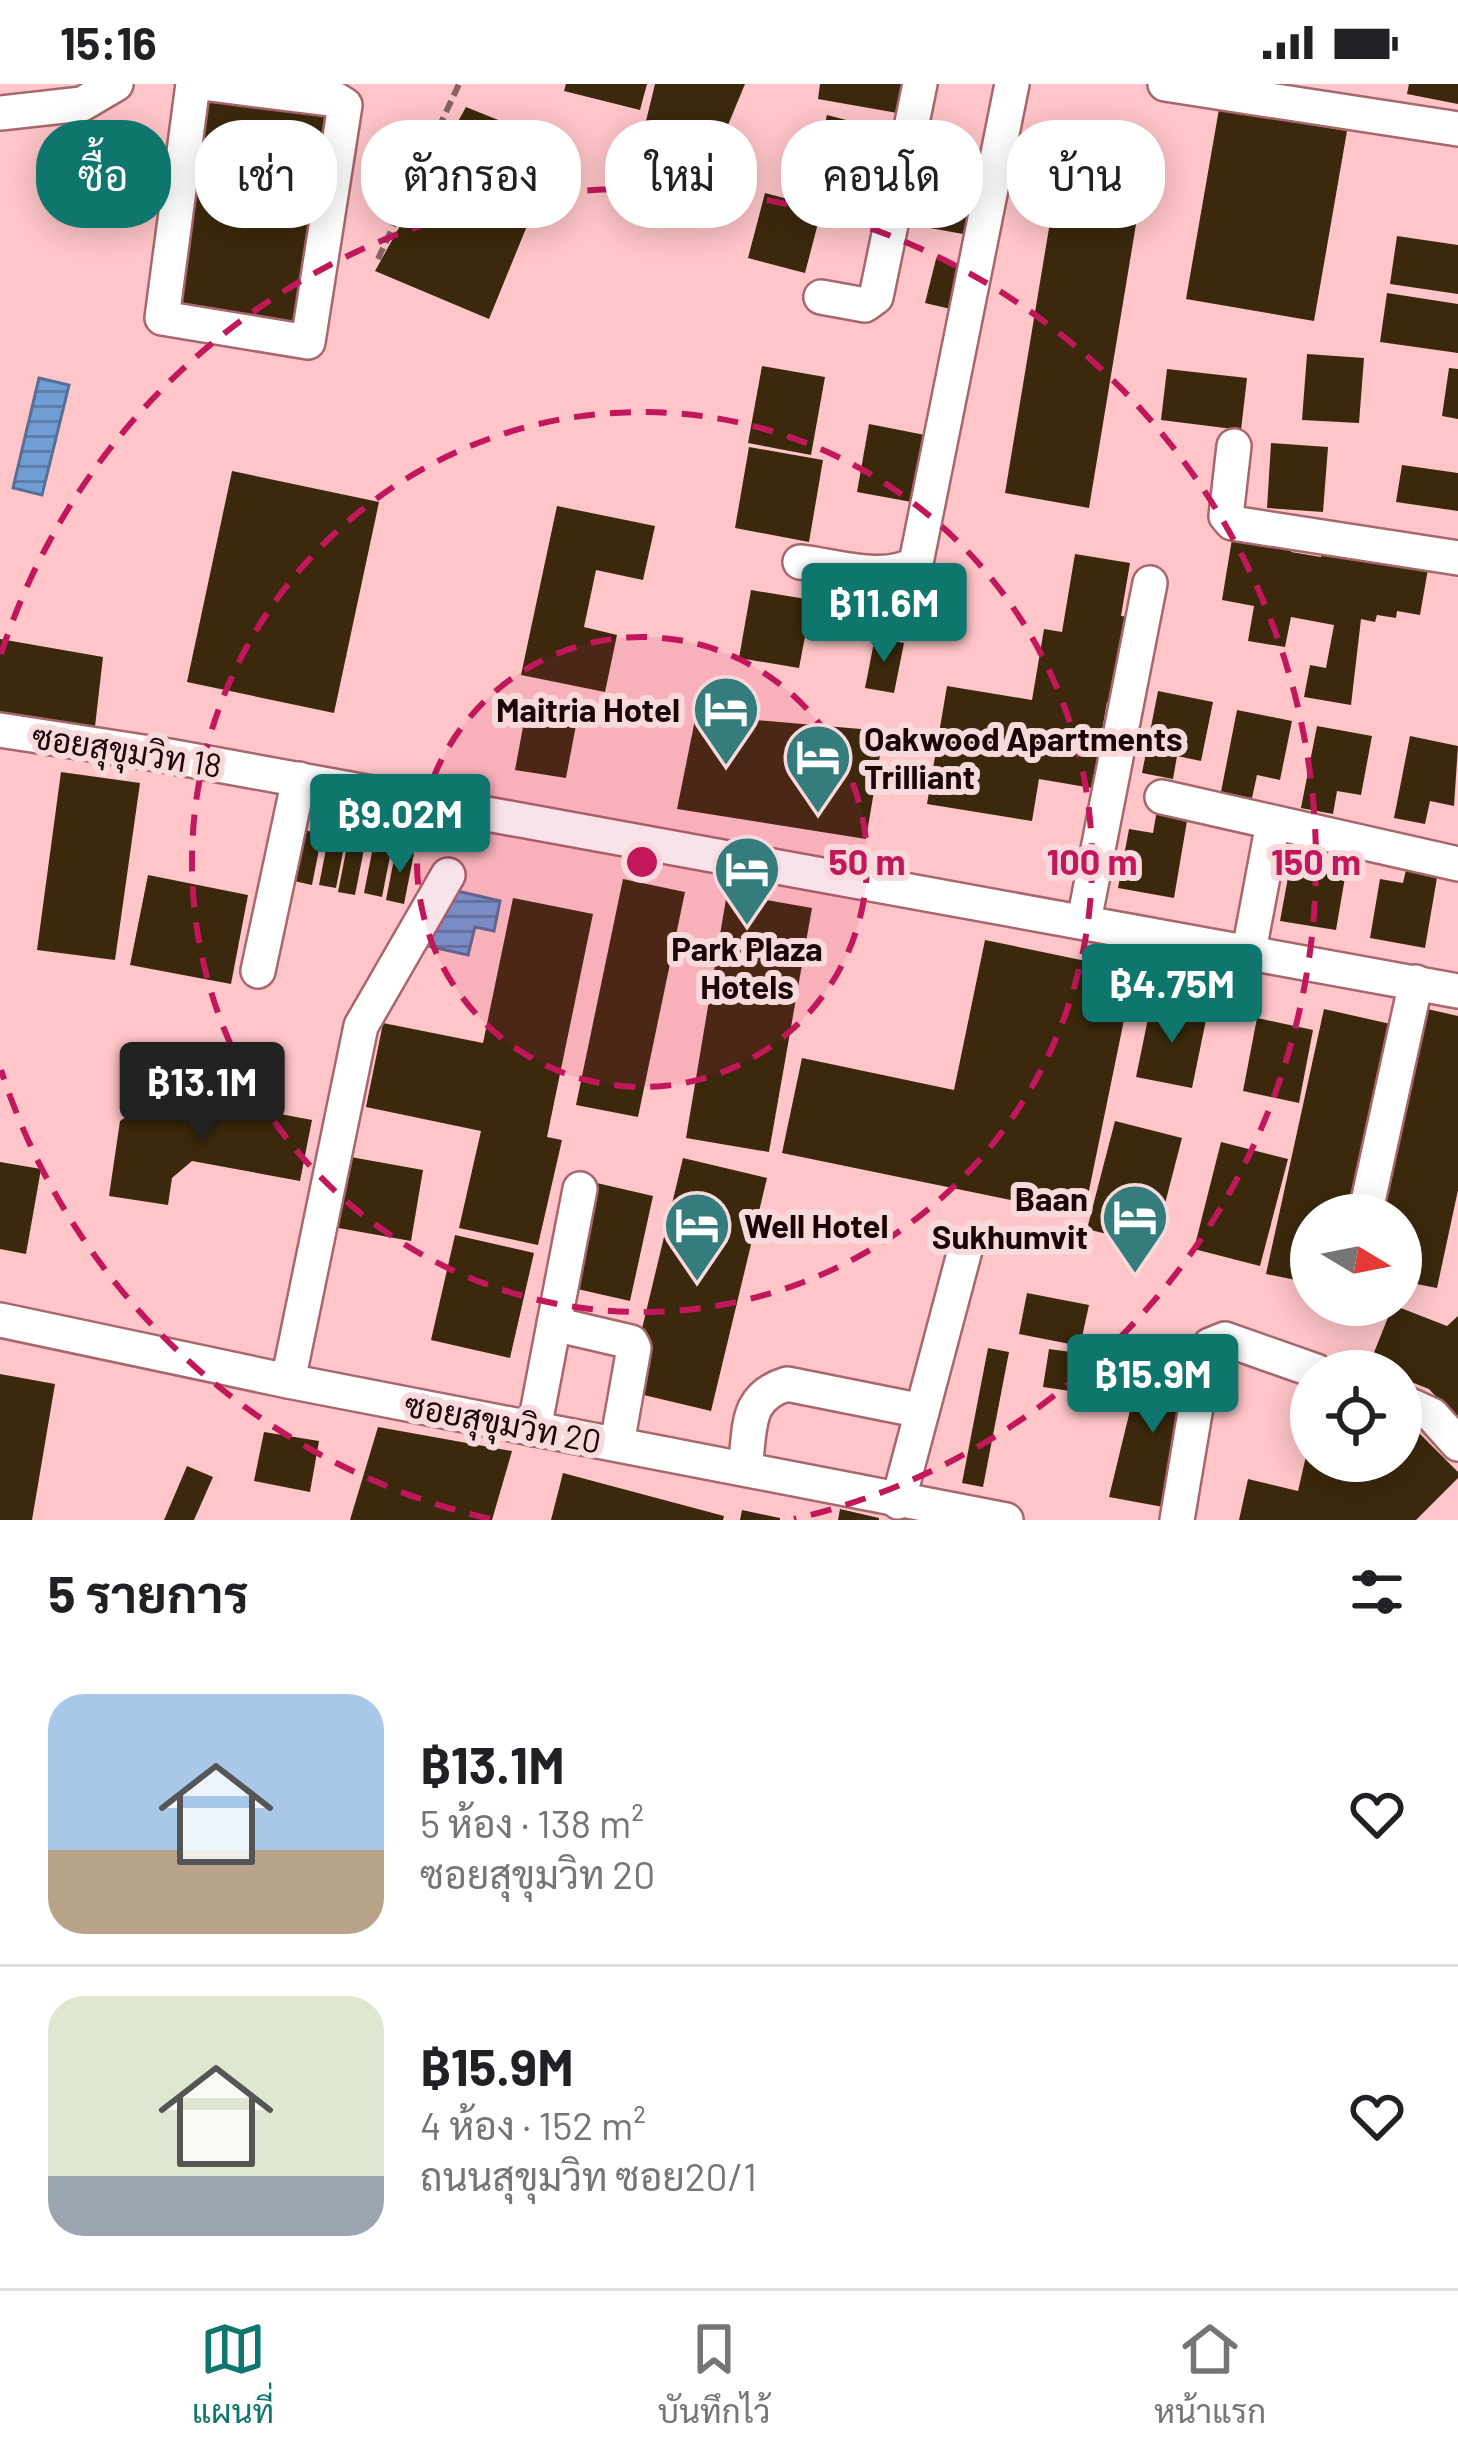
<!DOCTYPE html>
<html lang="th">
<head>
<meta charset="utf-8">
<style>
	:root { --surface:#fff; --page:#f2f2f2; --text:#202124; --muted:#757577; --line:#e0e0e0; --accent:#0f766e }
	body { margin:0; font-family:Barlow,Sarabun,sans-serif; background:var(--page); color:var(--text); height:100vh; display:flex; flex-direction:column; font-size:45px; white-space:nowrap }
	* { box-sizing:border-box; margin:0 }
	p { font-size:39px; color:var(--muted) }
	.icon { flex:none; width:66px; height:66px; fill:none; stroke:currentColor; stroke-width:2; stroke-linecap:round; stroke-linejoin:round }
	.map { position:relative; height:1436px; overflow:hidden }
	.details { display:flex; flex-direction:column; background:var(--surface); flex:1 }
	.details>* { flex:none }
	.top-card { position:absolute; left:36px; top:36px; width:1386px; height:108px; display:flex; gap:24px }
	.needle { width:78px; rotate:100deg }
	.tools { position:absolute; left:1290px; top:1110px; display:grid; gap:24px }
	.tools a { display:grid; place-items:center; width:132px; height:132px; border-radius:50%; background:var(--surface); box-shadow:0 6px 30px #0003; font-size:60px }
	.price { position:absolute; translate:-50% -102px; padding:0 27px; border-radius:12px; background:var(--accent); color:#fff; font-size:39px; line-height:78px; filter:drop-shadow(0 3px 6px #0008) }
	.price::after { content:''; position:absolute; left:50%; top:72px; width:36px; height:27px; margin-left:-18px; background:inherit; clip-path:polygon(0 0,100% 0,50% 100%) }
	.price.selected { background:#222; color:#fff }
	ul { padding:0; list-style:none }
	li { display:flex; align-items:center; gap:36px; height:300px; padding:0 48px }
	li+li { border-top:3px solid var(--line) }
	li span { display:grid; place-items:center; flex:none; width:336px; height:240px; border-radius:36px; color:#555 }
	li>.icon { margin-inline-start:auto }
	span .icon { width:144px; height:144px; fill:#fffc; stroke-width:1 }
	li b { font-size:51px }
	h2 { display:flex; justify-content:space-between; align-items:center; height:144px; padding:0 48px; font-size:51px }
	.pill { padding:0 42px; border-radius:48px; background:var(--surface); box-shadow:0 6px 30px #0003; font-size:42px; line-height:108px }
	.pill.selected { background:var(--accent); color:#fff }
	.status { display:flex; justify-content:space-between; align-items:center; height:84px; padding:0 60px; background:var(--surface); direction:ltr }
	.status svg { height:33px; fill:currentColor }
	.tab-bar { display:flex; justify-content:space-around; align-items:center; height:168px; border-top:3px solid var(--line); background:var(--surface); font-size:33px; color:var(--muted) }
	.tab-bar a { display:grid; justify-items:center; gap:6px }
	.tab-bar .selected { color:var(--accent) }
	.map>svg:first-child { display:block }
	.water { fill:url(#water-rules); stroke:#566f96; stroke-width:3 }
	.building { fill:#3c290d }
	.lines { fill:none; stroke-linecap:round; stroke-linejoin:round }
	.minor-casing { stroke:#a7676c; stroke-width:38 }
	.path { stroke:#8a6265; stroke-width:6; stroke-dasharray:12 6; stroke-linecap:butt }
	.minor { stroke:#fff; stroke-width:33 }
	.ring { fill:none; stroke:#c2185b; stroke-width:6; stroke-dasharray:21 15 }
	.labels { text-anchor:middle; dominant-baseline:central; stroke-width:12; stroke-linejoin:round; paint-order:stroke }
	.poi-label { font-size:33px; font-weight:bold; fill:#1b0507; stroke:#f8dadc; text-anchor:end }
	.street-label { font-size:33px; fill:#1b0507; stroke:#f8dadc }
	.centre { fill:#c2185b; stroke:#f8dadc; stroke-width:6 }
	.ring-label { font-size:36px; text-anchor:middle; font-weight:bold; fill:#c2185b; stroke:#f8dadc; stroke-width:12; stroke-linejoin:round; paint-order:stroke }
</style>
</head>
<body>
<div class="status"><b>15:16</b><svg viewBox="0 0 49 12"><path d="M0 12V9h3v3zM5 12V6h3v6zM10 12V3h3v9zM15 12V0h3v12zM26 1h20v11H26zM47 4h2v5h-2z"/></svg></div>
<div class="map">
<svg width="1458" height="1436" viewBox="0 0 1458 1436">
	<defs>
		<pattern id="water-rules" width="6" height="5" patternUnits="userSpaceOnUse" patternTransform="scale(3)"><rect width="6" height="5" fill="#709dd4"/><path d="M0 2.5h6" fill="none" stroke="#5b7eaa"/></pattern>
	</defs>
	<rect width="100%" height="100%" fill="#ffc5c8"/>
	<g class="water">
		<path d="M 39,294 L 69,301 L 42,411 L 13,404 Z"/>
		<path d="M 440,803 L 500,817 L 494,847 L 475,843 L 468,871 L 428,862 Z"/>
	</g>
	<g class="building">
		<path d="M 566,0 L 647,0 L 640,26 L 564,7 Z"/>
		<path d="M 655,0 L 745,0 L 718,65 L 646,37 Z"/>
		<path d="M 820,0 L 908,0 L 903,30 L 818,15 Z"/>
		<path d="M 1409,0 L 1458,0 L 1458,20 L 1407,10 Z"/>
		<path d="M 203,11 L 332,29 L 300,246 L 172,228 Z"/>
		<path d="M 466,23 L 560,61 L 489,235 L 375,187 Z"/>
		<path d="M 1219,25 L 1347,47 L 1314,237 L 1186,215 Z"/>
		<path d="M 827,31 L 881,45 L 863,112 L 793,94 L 800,69 L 817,73 Z"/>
		<path d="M 923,59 L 988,71 L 974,152 L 908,140 Z"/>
		<path d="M 1057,96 L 1141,110 L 1089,424 L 1005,409 Z"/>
		<path d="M 765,109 L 822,124 L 805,189 L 748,174 Z"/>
		<path d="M 1397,152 L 1458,161 L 1458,210 L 1390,200 Z"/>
		<path d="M 936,175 L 966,183 L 955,226 L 925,219 Z"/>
		<path d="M 1387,209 L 1458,220 L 1458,269 L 1380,258 Z"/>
		<path d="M 1307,270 L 1364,274 L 1359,339 L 1302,336 Z"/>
		<path d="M 762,282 L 825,293 L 811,371 L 748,359 Z"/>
		<path d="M 1449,284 L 1458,285 L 1458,335 L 1442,332 Z"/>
		<path d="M 1167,285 L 1247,294 L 1241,346 L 1161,336 Z"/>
		<path d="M 869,340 L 930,352 L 917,419 L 857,408 Z"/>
		<path d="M 1271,359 L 1328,363 L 1323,428 L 1267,424 Z"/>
		<path d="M 749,363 L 823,376 L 809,458 L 735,444 Z"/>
		<path d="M 1402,381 L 1458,389 L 1458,427 L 1396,418 Z"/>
		<path d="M 232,387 L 379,418 L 334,629 L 187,598 Z"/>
		<path d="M 557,422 L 655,442 L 643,496 L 596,486 L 584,543 L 617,551 L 605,608 L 521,591 Z"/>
		<path d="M 1233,449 L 1293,460 L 1291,468 L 1321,473 L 1322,466 L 1428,485 L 1420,531 L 1397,527 L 1396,534 L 1377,531 L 1375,538 L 1361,535 L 1351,621 L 1304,613 L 1310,581 L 1326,584 L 1334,541 L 1291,533 L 1285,563 L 1248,557 L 1254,522 L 1222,516 Z"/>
		<path d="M 1075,470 L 1130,479 L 1121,532 L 1129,533 L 1114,619 L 1107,618 L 1092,704 L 1039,695 L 1032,737 L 927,720 L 947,602 L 1032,616 L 1044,545 L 1062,548 Z"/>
		<path d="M 751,506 L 812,516 L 799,584 L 739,574 Z"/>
		<path d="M 875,553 L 904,559 L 894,609 L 865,604 Z"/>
		<path d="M 0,555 L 103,573 L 94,651 L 0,636 Z"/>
		<path d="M 1158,607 L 1213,618 L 1201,677 L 1177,672 L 1173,695 L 1142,689 Z"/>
		<path d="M 1237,626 L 1292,637 L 1280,696 L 1257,691 L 1252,714 L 1221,708 Z"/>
		<path d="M 696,631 L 884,647 L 866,755 L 677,725 Z"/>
		<path d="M 525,632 L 576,641 L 566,694 L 515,686 Z"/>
		<path d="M 1317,642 L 1372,652 L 1361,711 L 1337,707 L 1333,730 L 1301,724 Z"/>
		<path d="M 1410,652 L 1458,662 L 1454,722 L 1430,717 L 1425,740 L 1394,734 Z"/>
		<path d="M 61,688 L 140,699 L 115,876 L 37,866 Z"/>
		<path d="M 1157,726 L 1188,731 L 1174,814 L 1118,804 L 1129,745 L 1153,749 Z"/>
		<path d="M 304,746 L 322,750 L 312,801 L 294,797 Z"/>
		<path d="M 329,750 L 346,753 L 336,804 L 319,801 Z"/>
		<path d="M 348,757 L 365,760 L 355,811 L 338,808 Z"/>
		<path d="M 374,758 L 392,762 L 382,813 L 364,809 Z"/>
		<path d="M 1318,758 L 1350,764 L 1336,846 L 1280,837 L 1291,777 L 1314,781 Z"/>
		<path d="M 396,765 L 414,769 L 404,820 L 386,816 Z"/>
		<path d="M 1408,777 L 1439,782 L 1425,864 L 1370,854 L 1380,795 L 1403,799 Z"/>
		<path d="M 148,791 L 248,811 L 231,900 L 130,881 Z"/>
		<path d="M 623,795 L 685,808 L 638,1033 L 576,1021 Z"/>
		<path d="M 727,809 L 812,824 L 769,1068 L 686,1054 Z"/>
		<path d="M 513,814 L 593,830 L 547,1053 L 562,1056 L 538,1161 L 459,1144 L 481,1047 L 366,1023 L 383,939 L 483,959 Z"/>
		<path d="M 985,856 L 1134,887 L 1084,1131 L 782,1069 L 802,974 L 954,1006 Z"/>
		<path d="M 1151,920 L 1207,931 L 1192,1004 L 1136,993 Z"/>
		<path d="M 1423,924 L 1458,932 L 1458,1106 L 1437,1204 L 1401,1197 L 1401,1131 L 1378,1131 Z"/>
		<path d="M 1324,925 L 1395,941 L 1353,1131 L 1311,1131 L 1311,1199 L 1266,1190 Z"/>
		<path d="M 1257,934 L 1313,946 L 1299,1019 L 1243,1007 Z"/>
		<path d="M 163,1008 L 312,1036 L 300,1097 L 192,1077 L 172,1094 L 168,1121 L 109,1112 L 120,1037 Z"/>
		<path d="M 1115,1037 L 1182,1054 L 1154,1162 L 1087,1145 Z"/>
		<path d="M 1221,1058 L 1288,1075 L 1260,1182 L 1194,1165 Z"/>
		<path d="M 345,1072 L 423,1086 L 411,1157 L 333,1143 Z"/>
		<path d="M 683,1074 L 767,1094 L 711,1327 L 627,1307 Z"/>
		<path d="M 0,1078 L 41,1085 L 26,1170 L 0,1165 Z"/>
		<path d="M 575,1094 L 653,1112 L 630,1217 L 551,1199 Z"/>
		<path d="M 455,1151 L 534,1169 L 510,1274 L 431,1256 Z"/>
		<path d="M 1027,1209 L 1089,1221 L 1080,1262 L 1019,1250 Z"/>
		<path d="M 1393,1221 L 1447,1242 L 1458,1232 L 1458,1336 L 1429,1305 L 1401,1294 L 1401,1287 L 1384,1287 L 1369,1281 Z"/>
		<path d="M 988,1264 L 1009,1268 L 983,1403 L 962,1399 Z"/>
		<path d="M 1174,1264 L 1187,1265 L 1174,1425 L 1109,1413 L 1142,1277 L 1167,1283 Z"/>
		<path d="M 1049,1265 L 1130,1276 L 1125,1315 L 1043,1303 Z"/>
		<path d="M 0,1290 L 55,1300 L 32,1436 L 0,1436 Z"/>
		<path d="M 1401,1336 L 1407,1337 L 1458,1388 L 1458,1394 L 1416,1436 L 1239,1436 L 1248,1395 L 1298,1407 L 1309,1359 L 1311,1377 L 1401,1377 Z"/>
		<path d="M 378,1343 L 512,1367 L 492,1436 L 350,1436 Z"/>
		<path d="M 264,1348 L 319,1357 L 310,1408 L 254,1397 Z"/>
		<path d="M 187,1382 L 213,1393 L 194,1436 L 164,1436 Z"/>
		<path d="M 563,1389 L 724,1432 L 723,1436 L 551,1436 Z"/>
		<path d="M 840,1425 L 879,1434 L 879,1436 L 838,1436 Z"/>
		<path d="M 742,1426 L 780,1434 L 780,1436 L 740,1436 Z"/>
	</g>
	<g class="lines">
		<g class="minor-casing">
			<g id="minor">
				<path d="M 193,0 L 162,234 L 308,258 L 345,21 L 337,16 L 210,0"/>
				<path d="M 1165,0 L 1458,45"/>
				<path d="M 0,29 L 82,20 L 116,0"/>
				<path d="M 821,213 L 865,221 L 876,213 L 920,0"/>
				<path d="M 1234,362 L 1226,432 L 1232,439 L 1458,474"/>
				<path d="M 800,478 C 835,482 886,499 916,479 L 1012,0"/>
				<path d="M 0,646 L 169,672 L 1458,907"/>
				<path d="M 1162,713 L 1458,780"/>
				<path d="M 1084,837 L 1150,499"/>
				<path d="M 1249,867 L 1273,739"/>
				<path d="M 258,887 L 299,695"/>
				<path d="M 1365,1131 L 1416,898"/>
				<path d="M 0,1236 L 288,1297 L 1006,1436"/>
				<path d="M 554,1240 L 580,1105"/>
				<path d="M 288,1297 L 361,942 L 448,791"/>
				<path d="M 1401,1317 L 1432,1331 L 1458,1360"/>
				<path d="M 534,1345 L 554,1240 L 631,1258 L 634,1264 L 617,1360"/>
				<path d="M 745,1383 C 751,1344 744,1313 787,1300 L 922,1327"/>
				<path d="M 898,1418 L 965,1166"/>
				<path d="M 1177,1436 L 1204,1275 L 1210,1261 L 1225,1255 L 1316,1287"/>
			</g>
		</g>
		<path class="path" d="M 378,175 L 459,0"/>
		<use href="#minor" class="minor"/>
	</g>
	<circle cx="642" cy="778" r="225" fill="#c2185b" fill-opacity=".12"/>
	<g class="ring">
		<circle cx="642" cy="778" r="225"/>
		<circle cx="642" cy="778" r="450"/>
		<path d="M490 1435A674 674 0 0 1 1 986M1 570A674 674 0 1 1 794 1435"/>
	</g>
	<defs>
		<g id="hotel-pin" transform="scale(3.45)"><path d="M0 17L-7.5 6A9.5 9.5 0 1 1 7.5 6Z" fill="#347d7c" stroke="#f8dadc"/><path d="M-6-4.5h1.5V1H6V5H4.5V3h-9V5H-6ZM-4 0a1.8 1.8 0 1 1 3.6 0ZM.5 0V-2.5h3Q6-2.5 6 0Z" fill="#fff"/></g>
	</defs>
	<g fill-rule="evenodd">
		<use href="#hotel-pin" x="726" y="625"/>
		<use href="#hotel-pin" x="818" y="673"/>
		<use href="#hotel-pin" x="747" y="785"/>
		<use href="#hotel-pin" x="1135" y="1133"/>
		<use href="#hotel-pin" x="697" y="1141"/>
	</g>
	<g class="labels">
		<g class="poi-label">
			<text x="680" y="625">Maitria Hotel</text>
			<text x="864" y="654" text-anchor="start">Oakwood Apartments<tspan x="864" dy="38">Trilliant</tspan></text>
			<text x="747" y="864" text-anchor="middle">Park Plaza<tspan x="747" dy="38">Hotels</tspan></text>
			<text x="1088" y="1114">Baan<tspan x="1088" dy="38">Sukhumvit</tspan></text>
			<text x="744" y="1141" text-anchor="start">Well Hotel</text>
		</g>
		<g class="street-label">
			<text transform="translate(127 666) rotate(9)">ซอยสุขุมวิท 18</text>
			<text transform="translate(503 1338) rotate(11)">ซอยสุขุมวิท 20</text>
		</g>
	</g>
	<circle cx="642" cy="778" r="18" class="centre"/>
	<g class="ring-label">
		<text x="867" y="791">50 m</text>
		<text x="1092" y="791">100 m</text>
		<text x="1316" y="791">150 m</text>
	</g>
</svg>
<div class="tools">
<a><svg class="needle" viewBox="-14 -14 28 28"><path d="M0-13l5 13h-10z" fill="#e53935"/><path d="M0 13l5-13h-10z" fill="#757577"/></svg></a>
<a><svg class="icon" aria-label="locate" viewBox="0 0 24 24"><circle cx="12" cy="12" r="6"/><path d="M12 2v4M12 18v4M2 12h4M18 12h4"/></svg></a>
</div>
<b class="price" style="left:884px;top:581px">฿11.6M</b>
<b class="price" style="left:400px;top:792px">฿9.02M</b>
<b class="price" style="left:1172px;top:962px">฿4.75M</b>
<b class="price selected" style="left:202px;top:1060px">฿13.1M</b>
<b class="price" style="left:1153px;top:1352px">฿15.9M</b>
<div class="top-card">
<a class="pill selected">ซื้อ</a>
<a class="pill">เช่า</a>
<a class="pill">ตัวกรอง</a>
<a class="pill">ใหม่</a>
<a class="pill">คอนโด</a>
<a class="pill">บ้าน</a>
</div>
</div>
<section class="details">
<h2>5 รายการ<svg class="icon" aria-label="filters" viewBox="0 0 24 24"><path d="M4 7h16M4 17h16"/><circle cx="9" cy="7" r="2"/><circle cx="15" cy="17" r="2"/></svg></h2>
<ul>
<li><span style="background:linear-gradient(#a9c7e8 65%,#b9a48a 0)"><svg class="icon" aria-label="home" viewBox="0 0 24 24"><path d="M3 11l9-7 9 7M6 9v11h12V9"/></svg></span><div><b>฿13.1M</b><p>5 ห้อง · 138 m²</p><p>ซอยสุขุมวิท 20</p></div><svg class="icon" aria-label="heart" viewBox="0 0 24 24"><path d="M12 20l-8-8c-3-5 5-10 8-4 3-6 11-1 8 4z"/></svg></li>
<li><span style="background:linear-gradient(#dfe7d0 75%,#9aa5b1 0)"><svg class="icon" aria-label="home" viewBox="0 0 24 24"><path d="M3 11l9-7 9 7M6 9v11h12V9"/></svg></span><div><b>฿15.9M</b><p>4 ห้อง · 152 m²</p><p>ถนนสุขุมวิท ซอย20/1</p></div><svg class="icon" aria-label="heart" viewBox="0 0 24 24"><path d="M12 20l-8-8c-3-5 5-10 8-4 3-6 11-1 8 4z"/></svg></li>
</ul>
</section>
<nav class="tab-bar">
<a class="selected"><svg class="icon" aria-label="map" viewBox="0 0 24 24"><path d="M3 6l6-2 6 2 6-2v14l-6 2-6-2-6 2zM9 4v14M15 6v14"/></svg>แผนที่</a>
<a><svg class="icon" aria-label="saved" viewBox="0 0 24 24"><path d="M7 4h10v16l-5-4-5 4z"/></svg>บันทึกไว้</a>
<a><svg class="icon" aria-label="home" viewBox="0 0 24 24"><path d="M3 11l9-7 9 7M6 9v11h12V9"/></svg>หน้าแรก</a>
</nav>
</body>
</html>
